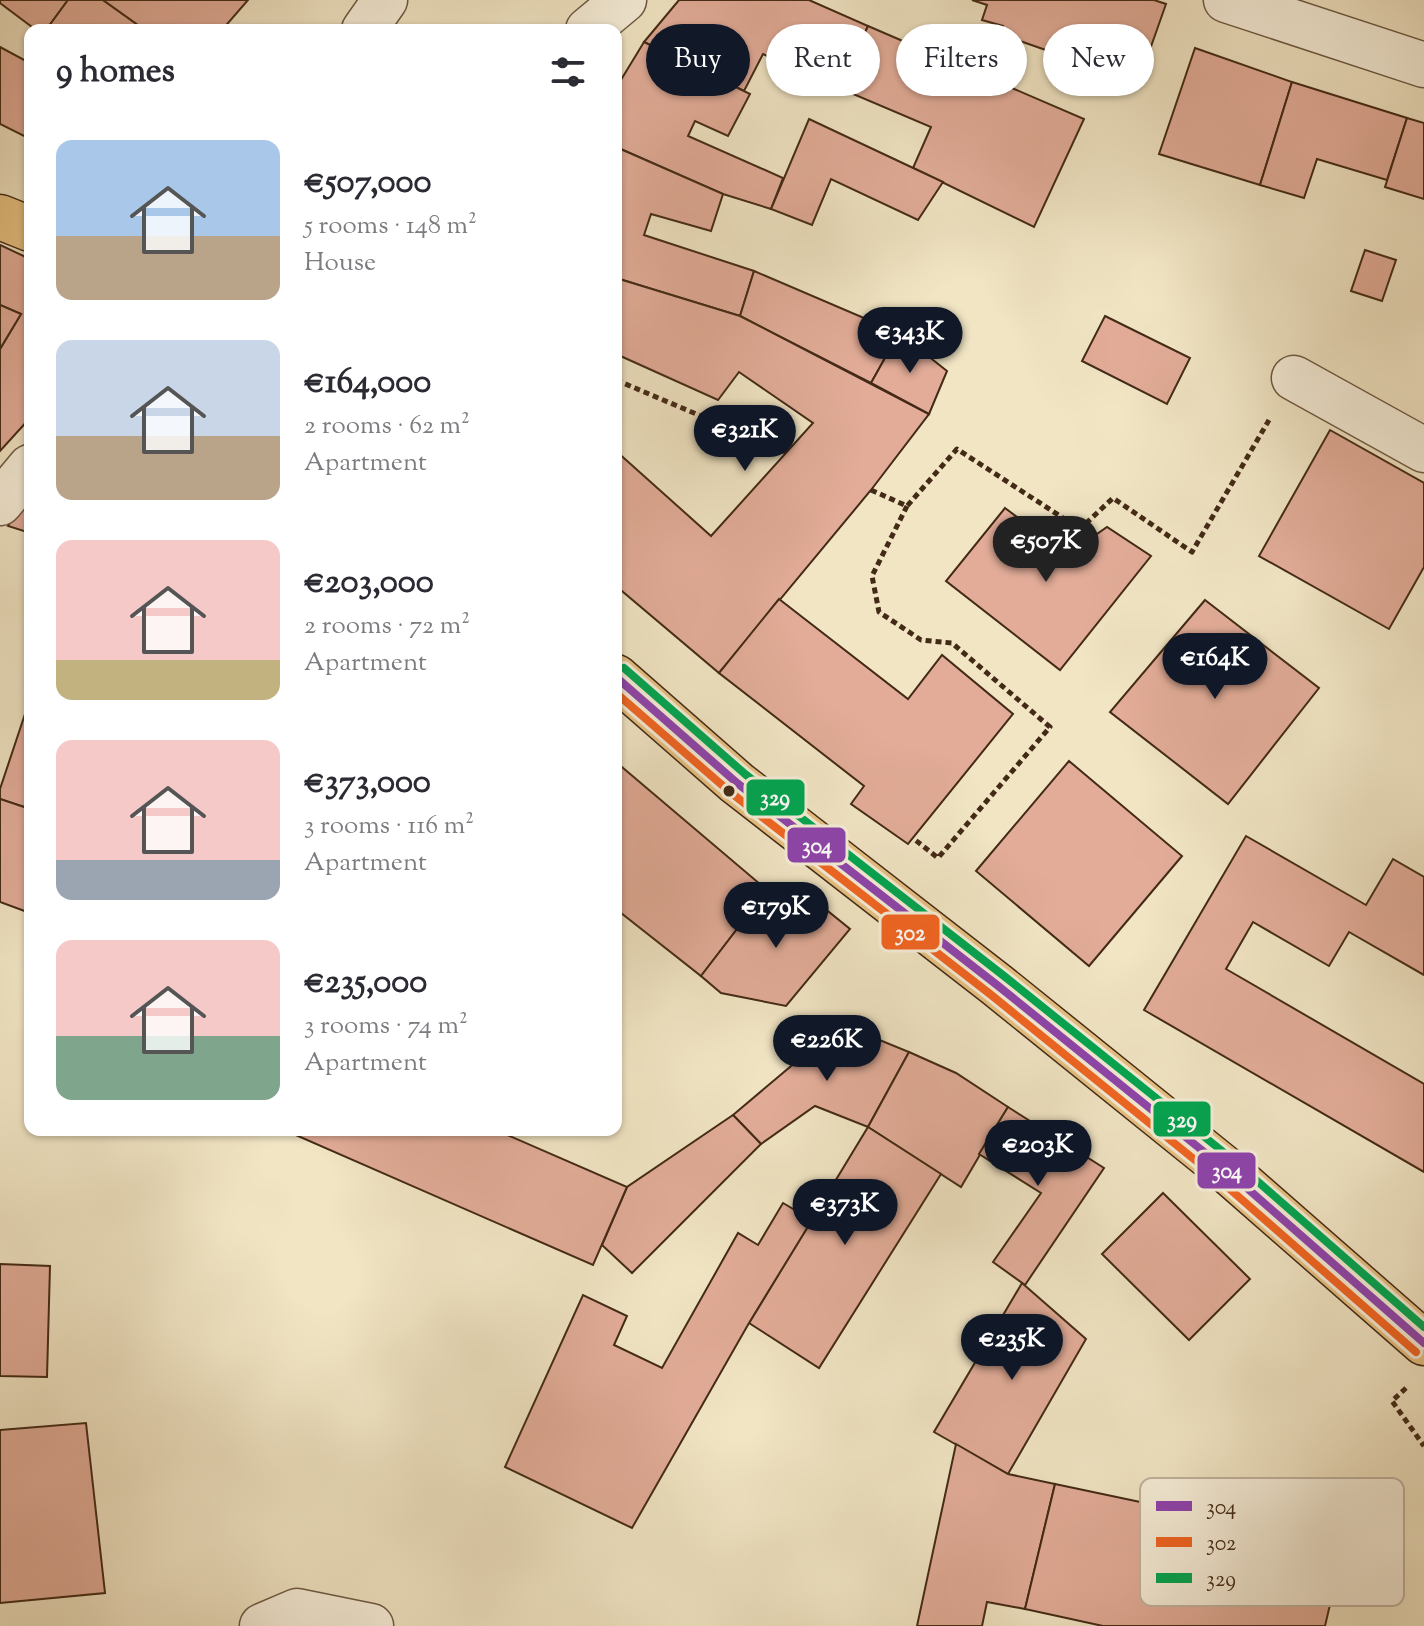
<!DOCTYPE html>
<html lang="en">
<head>
<meta charset="utf-8">
<style>
	:root { --surface:#fff; --page:#f7f7f7; --text:#2b2b33; --muted:#7c7c81; --accent:#111827 }
	body { margin:0; font-family:"Sorts Mill Goudy",serif; background:var(--page); color:var(--text); height:100vh; display:flex; flex-direction:column; font-size:30px; white-space:nowrap }
	* { box-sizing:border-box; margin:0 }
	p { font-size:26px; color:var(--muted) }
	.icon { flex:none; width:44px; height:44px; fill:none; stroke:currentColor; stroke-width:2; stroke-linecap:round; stroke-linejoin:round }
	.map { position:relative; flex:1; overflow:hidden }
	.sheet { position:absolute; left:24px; top:24px; width:598px; height:1112px; display:flex; flex-direction:column; background:var(--surface); border-radius:16px; box-shadow:0 2px 6px #0004 }
	.sheet>* { flex:none }
	.banner { position:absolute; left:646px; top:24px; width:658px; height:72px; display:flex; gap:16px }
	.price { position:absolute; translate:-50% -68px; padding:0 18px; border-radius:28px; background:var(--accent); color:#fff; font-size:26px; line-height:52px; filter:drop-shadow(0 2px 4px #0008) }
	.price::after { content:''; position:absolute; left:50%; top:48px; width:24px; height:18px; margin-left:-12px; background:inherit; clip-path:polygon(0 0,100% 0,50% 100%) }
	.price.on { background:#222; color:#fff }
	ul { padding:0; list-style:none }
	li { display:flex; align-items:center; gap:24px; height:200px; padding:0 32px }
	li span { display:grid; place-items:center; flex:none; width:224px; height:160px; border-radius:16px; color:#555 }
	li>.icon { margin-inline-start:auto }
	span .icon { width:96px; height:96px; fill:#fffc; stroke-width:1 }
	li b { font-size:34px }
	h2 { display:flex; justify-content:space-between; align-items:center; height:96px; padding:0 32px; font-size:34px }
	.chip { padding:0 28px; border-radius:36px; background:var(--surface); box-shadow:0 2px 6px #0004; font-size:28px; line-height:72px }
	.chip.on { background:var(--accent); color:#fff }
	.map>svg:first-child { display:block }
	.building { fill:#e2ac98; stroke:#432a16; stroke-width:2 }
	.lines { fill:none; stroke-linecap:round; stroke-linejoin:round }
	.minor-casing { stroke:#6e5942; stroke-width:47 }
	.major-casing { stroke:#432a16; stroke-width:47 }
	.path { stroke:#432a16; stroke-width:5; stroke-dasharray:6 4; stroke-linecap:butt }
	.minor { stroke:#f6eed9; stroke-width:44 }
	.major { stroke:#e8c282; stroke-width:44 }
	.bus-1-casing { stroke:#f6eed9; stroke-width:14 }
	.bus-2-casing { stroke:#f6eed9; stroke-width:14 }
	.bus-3-casing { stroke:#f6eed9; stroke-width:14 }
	.bus-1 { stroke:#8e44ad; stroke-width:8 }
	.bus-2 { stroke:#f26522; stroke-width:8 }
	.bus-3 { stroke:#00a651; stroke-width:8 }
	.bus-dot { fill:#432a16; stroke:#f6eed9; stroke-width:3 }
	.key { fill:#f6eed9; stroke:#c0b39e; stroke-width:2 }
	.key-label { font-size:22px; fill:#432a16 }
	.line-badge { stroke:#f6eed9; stroke-width:3 }
	.badge-label { font-size:22px; text-anchor:middle; font-weight:bold; fill:#fff }
</style>
</head>
<body>
<div class="map">
<svg width="1424" height="1626" viewBox="0 0 1424 1626">
	<rect width="100%" height="100%" fill="#f1e5c4"/>
	<filter id="stains"><feTurbulence type="fractalNoise" baseFrequency=".0025" numOctaves="4"/><feColorMatrix values="0 0 0 0 .2 0 0 0 0 .09 0 0 0 0 .02 0 0 0 .5 -.17"/></filter>
	<radialGradient id="worn" r=".72"><stop offset=".6" stop-color="#630" stop-opacity="0"/><stop offset="1" stop-color="#630" stop-opacity=".3"/></radialGradient>
	<g class="building">
		<path d="M 0,0 L 68,0 L 46,30 L 36,30 L 0,3 Z"/>
		<path d="M 68,0 L 103,0 L 145,30 L 46,30 Z"/>
		<path d="M 103,0 L 248,0 L 222,30 L 145,30 Z"/>
		<path d="M 679,0 L 809,0 L 868,26 L 839,88 L 763,54 L 744,91 L 644,42 Z"/>
		<path d="M 972,0 L 1154,0 L 1166,4 L 1148,55 L 1112,44 L 1103,70 L 1000,34 L 1003,26 L 982,20 L 987,5 Z"/>
		<path d="M 868,26 L 1084,119 L 1034,227 L 913,168 L 931,127 L 839,88 Z"/>
		<path d="M 644,42 L 750,94 L 728,136 L 695,121 L 688,136 L 783,178 L 771,209 L 723,194 L 616,147 L 616,88 Z"/>
		<path d="M 0,47 L 30,63 L 30,139 L 0,124 Z"/>
		<path d="M 1195,48 L 1292,82 L 1260,185 L 1159,154 Z"/>
		<path d="M 1292,82 L 1407,118 L 1387,180 L 1317,159 L 1304,198 L 1260,185 Z"/>
		<path d="M 1407,118 L 1424,123 L 1424,199 L 1385,187 Z"/>
		<path d="M 809,119 L 943,182 L 918,220 L 831,179 L 812,225 L 771,209 Z"/>
		<path d="M 616,147 L 723,194 L 711,231 L 651,214 L 644,235 L 754,271 L 740,316 L 616,278 Z"/>
		<path d="M 0,245 L 30,259 L 30,418 L 0,451 L 0,349 L 21,314 L 0,305 Z"/>
		<path d="M 1365,250 L 1396,260 L 1382,301 L 1351,291 Z"/>
		<path d="M 754,271 L 899,333 L 871,383 L 740,316 Z"/>
		<path d="M 616,278 L 740,316 L 929,414 L 871,490 L 719,673 L 616,586 L 616,451 L 711,536 L 813,423 L 739,372 L 718,400 L 616,354 Z"/>
		<path d="M 0,305 L 21,314 L 0,349 Z"/>
		<path d="M 1105,316 L 1190,358 L 1167,404 L 1082,361 Z"/>
		<path d="M 899,333 L 947,371 L 929,414 L 871,383 Z"/>
		<path d="M 1330,430 L 1424,483 L 1424,567 L 1389,629 L 1259,556 Z"/>
		<path d="M 30,489 L 30,533 L 8,526 Z"/>
		<path d="M 1005,508 L 1067,555 L 1107,527 L 1151,556 L 1060,670 L 946,581 Z"/>
		<path d="M 779,599 L 908,699 L 942,655 L 1013,714 L 908,844 L 851,804 L 864,786 L 719,673 Z"/>
		<path d="M 1205,600 L 1319,688 L 1228,804 L 1110,712 Z"/>
		<path d="M 30,699 L 30,809 L 0,799 L 0,789 Z"/>
		<path d="M 1069,761 L 1182,856 L 1089,966 L 976,871 Z"/>
		<path d="M 616,762 L 767,890 L 701,976 L 616,909 Z"/>
		<path d="M 0,799 L 30,809 L 30,913 L 0,902 Z"/>
		<path d="M 1246,836 L 1366,905 L 1393,859 L 1424,877 L 1424,975 L 1349,932 L 1329,966 L 1253,922 L 1226,969 L 1424,1084 L 1424,1172 L 1144,1010 Z"/>
		<path d="M 767,890 L 789,908 L 803,891 L 850,929 L 786,1006 L 721,993 L 701,976 Z"/>
		<path d="M 833,1021 L 909,1052 L 868,1127 L 815,1106 L 761,1144 L 733,1115 L 803,1056 Z"/>
		<path d="M 909,1052 L 956,1073 L 1008,1107 L 961,1187 L 868,1127 Z"/>
		<path d="M 1008,1107 L 1104,1168 L 1025,1285 L 993,1262 L 1041,1193 L 979,1154 Z"/>
		<path d="M 733,1115 L 761,1144 L 632,1273 L 602,1245 L 627,1187 Z"/>
		<path d="M 868,1127 L 941,1174 L 819,1368 L 749,1323 Z"/>
		<path d="M 292,1130 L 496,1130 L 627,1187 L 593,1265 L 291,1133 Z"/>
		<path d="M 1163,1193 L 1250,1279 L 1189,1340 L 1102,1254 Z"/>
		<path d="M 783,1203 L 812,1220 L 749,1323 L 632,1528 L 505,1467 L 583,1295 L 627,1316 L 614,1345 L 662,1368 L 738,1233 L 758,1245 Z"/>
		<path d="M 0,1264 L 50,1266 L 47,1377 L 0,1376 Z"/>
		<path d="M 1022,1283 L 1086,1339 L 1008,1474 L 934,1432 Z"/>
		<path d="M 86,1423 L 105,1593 L 0,1603 L 0,1430 Z"/>
		<path d="M 956,1444 L 1008,1474 L 1055,1484 L 1025,1609 L 987,1602 L 982,1626 L 917,1626 Z"/>
		<path d="M 1055,1484 L 1344,1545 L 1325,1626 L 1103,1626 L 1025,1609 Z"/>
	</g>
	<g class="lines">
		<g class="minor-casing">
			<g id="minor">
				<path d="M 1226,0 L 1424,65"/>
				<path d="M 364,30 L 385,0"/>
				<path d="M 588,30 L 624,0"/>
				<path d="M 1294,378 L 1424,450"/>
				<path d="M 0,503 L 30,467"/>
				<path d="M 262,1626 L 297,1611 L 371,1626"/>
			</g>
		</g>
		<g class="major-casing">
			<g id="major">
				<path d="M 0,217 L 30,229"/>
				<path d="M 616,677 L 737,783 L 997,985 L 1224,1168 L 1424,1343"/>
			</g>
		</g>
		<g class="path">
			<path d="M 616,380 L 786,452"/>
			<path d="M 871,490 L 907,506 L 957,449 L 1080,529 L 1113,498 L 1192,552 L 1269,420"/>
			<path d="M 907,506 L 872,576 L 879,612 L 921,640 L 952,643 L 1050,727 L 938,858 L 914,839"/>
			<path d="M 1406,1388 L 1392,1401 L 1424,1446"/>
		</g>
		<use href="#minor" class="minor"/>
		<use href="#major" class="major"/>
		<g class="bus-1-casing">
			<path id="bus-1" d="M 616,677 L 737,783 L 997,985 L 1224,1168 L 1424,1343"/>
		</g>
		<g class="bus-2-casing">
			<path id="bus-2" d="M 616,693 L 730,792 L 990,994 L 1216,1177 L 1416,1352"/>
		</g>
		<g class="bus-3-casing">
			<path id="bus-3" d="M 624,668 L 745,774 L 1004,976 L 1232,1159 L 1424,1327"/>
		</g>
		<use href="#bus-1" class="bus-1"/>
		<use href="#bus-2" class="bus-2"/>
		<use href="#bus-3" class="bus-3"/>
	</g>
	<circle class="bus-dot" cx="729" cy="791" r="7"/>
	<rect x="1140" y="1478" width="264" height="128" rx="12" class="key"/>
	<rect x="1156" y="1501" width="36" height="10" fill="#8e44ad"/>
	<rect x="1156" y="1537" width="36" height="10" fill="#f26522"/>
	<rect x="1156" y="1573" width="36" height="10" fill="#00a651"/>
	<g class="key-label">
		<text x="1206" y="1514">304</text>
		<text x="1206" y="1550">302</text>
		<text x="1206" y="1586">329</text>
	</g>
	<g class="line-badge">
		<rect x="745" y="778" width="61" height="39" rx="8" fill="#00a651"/>
		<rect x="786" y="826" width="61" height="38" rx="8" fill="#8e44ad"/>
		<rect x="880" y="913" width="61" height="38" rx="8" fill="#f26522"/>
		<rect x="1152" y="1100" width="60" height="38" rx="8" fill="#00a651"/>
		<rect x="1196" y="1151" width="61" height="39" rx="8" fill="#8e44ad"/>
	</g>
	<g class="badge-label">
		<text x="775" y="805">329</text>
		<text x="817" y="853">304</text>
		<text x="910" y="940">302</text>
		<text x="1182" y="1127">329</text>
		<text x="1227" y="1178">304</text>
	</g>
	<rect width="100%" height="100%" filter="url(#stains)"/>
	<rect width="100%" height="100%" fill="url(#worn)"/>
</svg>
<b class="price" style="left:910px;top:375px">€343K</b>
<b class="price" style="left:745px;top:473px">€321K</b>
<b class="price on" style="left:1046px;top:584px">€507K</b>
<b class="price" style="left:1215px;top:701px">€164K</b>
<b class="price" style="left:776px;top:950px">€179K</b>
<b class="price" style="left:827px;top:1083px">€226K</b>
<b class="price" style="left:1038px;top:1188px">€203K</b>
<b class="price" style="left:845px;top:1247px">€373K</b>
<b class="price" style="left:1012px;top:1382px">€235K</b>
<div class="banner">
<a class="chip on">Buy</a>
<a class="chip">Rent</a>
<a class="chip">Filters</a>
<a class="chip">New</a>
</div>
<section class="sheet">
<h2>9 homes<svg class="icon" aria-label="filters" viewBox="0 0 24 24"><path d="M4 7h16M4 17h16"/><circle cx="9" cy="7" r="2"/><circle cx="15" cy="17" r="2"/></svg></h2>
<ul>
<li><span style="background:linear-gradient(#a9c7e8 60%,#b9a48a 0)"><svg class="icon" aria-label="home" viewBox="0 0 24 24"><path d="M3 11l9-7 9 7M6 9v11h12V9"/></svg></span><div><b>€507,000</b><p>5 rooms · 148 m²</p><p>House</p></div></li>
<li><span style="background:linear-gradient(#c9d6e8 60%,#b9a48a 0)"><svg class="icon" aria-label="home" viewBox="0 0 24 24"><path d="M3 11l9-7 9 7M6 9v11h12V9"/></svg></span><div><b>€164,000</b><p>2 rooms · 62 m²</p><p>Apartment</p></div></li>
<li><span style="background:linear-gradient(#f6c9c9 75%,#c2b280 0)"><svg class="icon" aria-label="home" viewBox="0 0 24 24"><path d="M3 11l9-7 9 7M6 9v11h12V9"/></svg></span><div><b>€203,000</b><p>2 rooms · 72 m²</p><p>Apartment</p></div></li>
<li><span style="background:linear-gradient(#f6c9c9 75%,#9aa5b1 0)"><svg class="icon" aria-label="home" viewBox="0 0 24 24"><path d="M3 11l9-7 9 7M6 9v11h12V9"/></svg></span><div><b>€373,000</b><p>3 rooms · 116 m²</p><p>Apartment</p></div></li>
<li><span style="background:linear-gradient(#f6c9c9 60%,#7fa58c 0)"><svg class="icon" aria-label="home" viewBox="0 0 24 24"><path d="M3 11l9-7 9 7M6 9v11h12V9"/></svg></span><div><b>€235,000</b><p>3 rooms · 74 m²</p><p>Apartment</p></div></li>
</ul>
</section>
</div>
</body>
</html>
